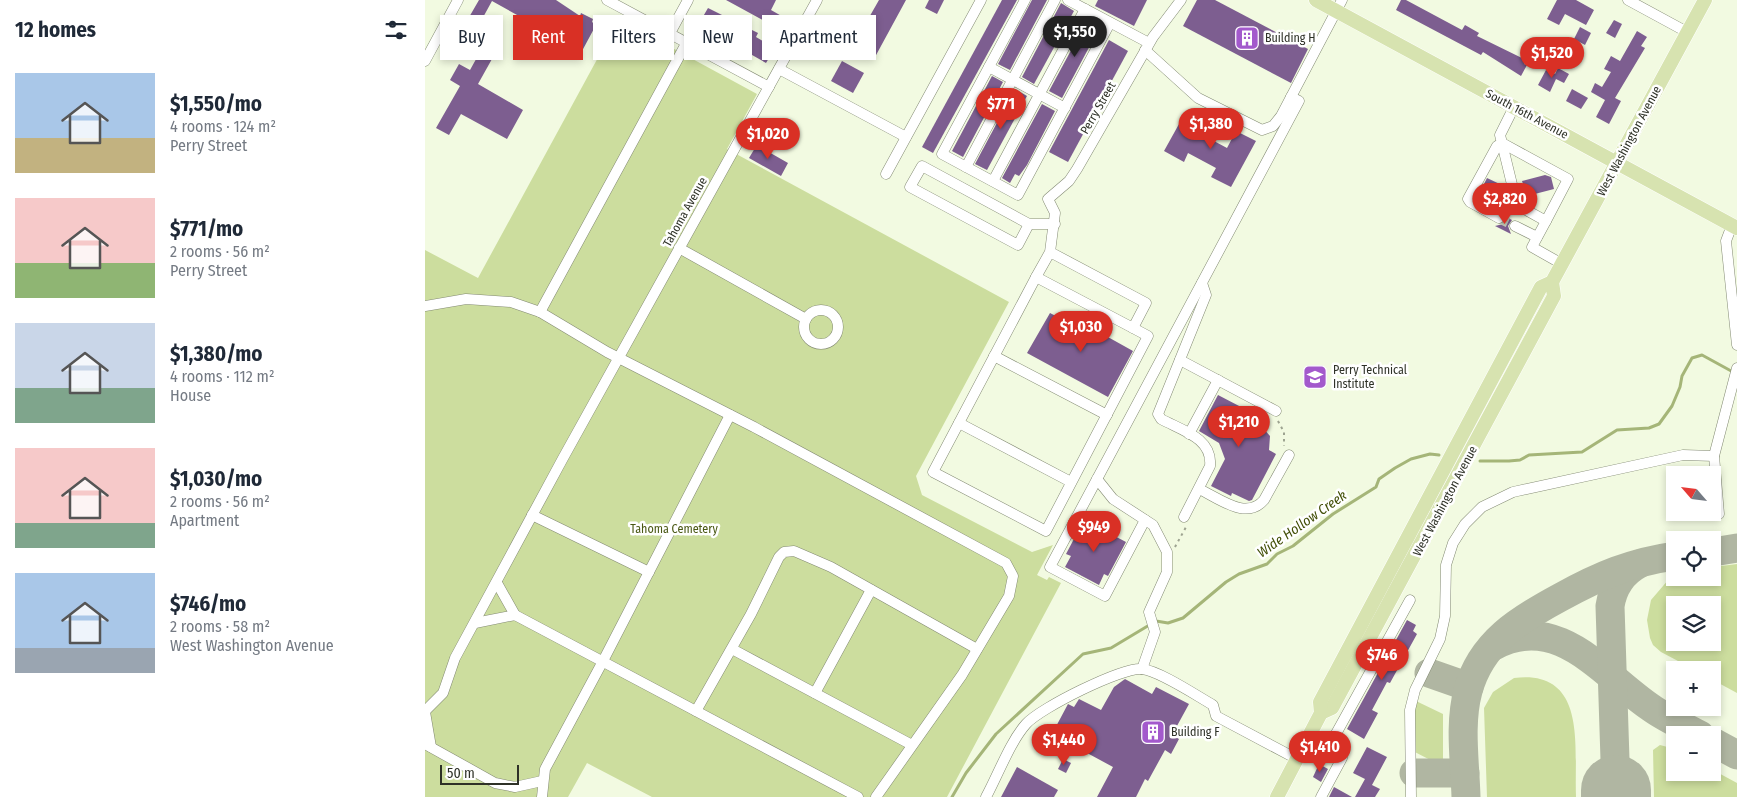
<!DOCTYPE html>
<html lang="en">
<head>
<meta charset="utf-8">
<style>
	:root { --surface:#fff; --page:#f2f2f3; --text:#1f2937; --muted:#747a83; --accent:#d93025 }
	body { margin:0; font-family:"Fira Sans Condensed",sans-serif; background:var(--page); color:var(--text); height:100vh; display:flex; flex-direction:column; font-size:19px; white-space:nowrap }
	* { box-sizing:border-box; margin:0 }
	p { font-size:16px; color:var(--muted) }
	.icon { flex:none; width:28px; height:28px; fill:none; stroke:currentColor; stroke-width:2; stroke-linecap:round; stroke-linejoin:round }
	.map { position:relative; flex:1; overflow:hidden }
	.side { display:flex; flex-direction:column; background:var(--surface); width:425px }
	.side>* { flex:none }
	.hud { position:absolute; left:15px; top:15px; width:475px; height:45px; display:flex; gap:10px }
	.needle { width:32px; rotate:298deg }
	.fabs { position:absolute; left:1241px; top:466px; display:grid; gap:10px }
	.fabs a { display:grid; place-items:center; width:55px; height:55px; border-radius:0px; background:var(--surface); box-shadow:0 2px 8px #0003; font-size:25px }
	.scale { position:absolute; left:15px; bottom:12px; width:79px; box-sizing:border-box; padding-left:5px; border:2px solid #2e3127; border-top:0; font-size:14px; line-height:18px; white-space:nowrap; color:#2e3127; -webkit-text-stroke:4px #fff; paint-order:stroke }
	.price { position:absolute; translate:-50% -42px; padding:0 11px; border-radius:18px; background:var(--accent); color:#fff; font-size:16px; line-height:32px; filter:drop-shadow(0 1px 2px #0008) }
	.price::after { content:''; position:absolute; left:50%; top:30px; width:15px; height:11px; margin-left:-8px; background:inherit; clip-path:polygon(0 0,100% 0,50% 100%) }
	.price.active { background:#222; color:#fff }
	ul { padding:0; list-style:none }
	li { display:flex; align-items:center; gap:15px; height:125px; padding:0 15px }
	li span { display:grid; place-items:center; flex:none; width:140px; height:100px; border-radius:0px; color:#555 }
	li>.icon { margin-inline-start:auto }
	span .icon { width:60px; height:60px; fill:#fffc; stroke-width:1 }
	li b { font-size:21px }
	h2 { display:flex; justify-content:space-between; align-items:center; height:60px; padding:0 15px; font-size:21px }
	.pill { padding:0 18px; border-radius:0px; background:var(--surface); box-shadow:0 2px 8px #0003; font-size:18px; line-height:45px }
	.pill.active { background:var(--accent); color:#fff }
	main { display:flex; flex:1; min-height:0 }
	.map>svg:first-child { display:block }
	.green { fill:#ccdd9e; fill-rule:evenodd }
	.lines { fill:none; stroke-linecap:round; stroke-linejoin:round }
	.stream { stroke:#a5b578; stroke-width:3 }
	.taxiway { stroke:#b0b6a2; stroke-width:29 }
	.runway { stroke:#b0b6a2; stroke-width:70 }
	.building { fill:#7d5e90 }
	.minor-tunnel { stroke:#cbd2bc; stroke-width:10; stroke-dasharray:10 5; stroke-linecap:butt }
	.minor-casing { stroke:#838a73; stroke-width:11 }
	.major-casing { stroke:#fff; stroke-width:15 }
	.path { stroke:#9da390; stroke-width:2; stroke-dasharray:2.5 4; stroke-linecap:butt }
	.minor { stroke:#fff; stroke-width:10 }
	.major { stroke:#d7e3b0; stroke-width:14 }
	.labels { text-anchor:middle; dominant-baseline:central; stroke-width:5; stroke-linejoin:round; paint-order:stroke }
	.poi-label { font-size:12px; fill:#2e3127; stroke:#fff; text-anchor:start }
	.street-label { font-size:12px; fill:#2e3127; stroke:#fff }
	.park-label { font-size:12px; fill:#4a5814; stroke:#fff }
	.water-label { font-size:14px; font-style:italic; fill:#424f07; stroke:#fff }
</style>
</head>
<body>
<main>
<section class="side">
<h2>12 homes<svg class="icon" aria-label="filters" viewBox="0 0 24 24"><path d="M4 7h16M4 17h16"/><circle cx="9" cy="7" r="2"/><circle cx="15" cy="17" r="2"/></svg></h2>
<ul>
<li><span style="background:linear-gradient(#a9c7e8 65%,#c2b280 0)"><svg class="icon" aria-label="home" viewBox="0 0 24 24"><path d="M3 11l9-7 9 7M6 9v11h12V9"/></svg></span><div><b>$1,550/mo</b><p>4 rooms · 124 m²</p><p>Perry Street</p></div></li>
<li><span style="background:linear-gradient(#f6c9c9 65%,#8fb573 0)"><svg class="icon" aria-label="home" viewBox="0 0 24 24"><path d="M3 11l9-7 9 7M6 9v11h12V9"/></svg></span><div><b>$771/mo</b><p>2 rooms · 56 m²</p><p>Perry Street</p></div></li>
<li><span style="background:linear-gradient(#c9d6e8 65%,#7fa58c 0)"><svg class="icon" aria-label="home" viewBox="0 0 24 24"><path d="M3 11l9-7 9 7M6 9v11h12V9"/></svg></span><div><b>$1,380/mo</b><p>4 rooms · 112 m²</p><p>House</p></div></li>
<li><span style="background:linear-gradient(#f6c9c9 75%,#7fa58c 0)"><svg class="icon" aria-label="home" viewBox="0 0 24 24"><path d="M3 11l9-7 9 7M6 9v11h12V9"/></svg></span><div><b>$1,030/mo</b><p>2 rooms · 56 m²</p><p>Apartment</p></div></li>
<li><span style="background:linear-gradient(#a9c7e8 75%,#9aa5b1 0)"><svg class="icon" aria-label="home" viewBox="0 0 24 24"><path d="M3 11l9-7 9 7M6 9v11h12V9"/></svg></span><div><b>$746/mo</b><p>2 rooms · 58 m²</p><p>West Washington Avenue</p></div></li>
</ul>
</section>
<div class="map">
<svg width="1312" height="797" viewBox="0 0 1312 797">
	<rect width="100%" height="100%" fill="#f2fae1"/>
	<g class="green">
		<path d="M 194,19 L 332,94 L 302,149 L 584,302 L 491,476 L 497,495 L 607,552 L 628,545 L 612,575 L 622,580 L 624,577 L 636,583 L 522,797 L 227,797 L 162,763 L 143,797 L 0,797 L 0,250 L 53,278 Z"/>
		<path d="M 1312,564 L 1312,693 L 1288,680 L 1288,670 L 1270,670 L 1236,652 L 1228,645 L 1225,638 L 1222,620 L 1226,600 L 1244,579 L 1250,576 L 1288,578 L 1288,567 ZM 1250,605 L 1288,605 L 1288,642 L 1250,642 Z"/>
		<path d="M 1089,678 C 1163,669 1149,747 1151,797 L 1062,797 L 1059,708 L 1068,692 Z"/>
		<path d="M 991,701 L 1018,714 L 1018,759 L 1013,764 L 986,750 Z"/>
		<path d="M 1235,745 L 1250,749 L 1250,772 L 1288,772 L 1288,770 L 1312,783 L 1312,797 L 1229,797 L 1228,750 Z"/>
	</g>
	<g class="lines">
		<g class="stream">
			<path d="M 1055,461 L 1084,461 L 1095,460 L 1104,455 L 1157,452 L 1192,430 L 1224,428 L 1234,424 L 1247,406 L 1255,387 L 1257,376 L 1267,358 L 1277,355 L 1308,372"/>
			<path d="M 527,797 L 541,773 L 571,734 L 658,654 L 686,648 L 731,621 L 743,623 L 758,618 L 801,582 L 814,574 L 842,564 L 852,554 L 868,546 L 908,514 L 951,487 L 954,479 L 970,468 L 986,459 L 1005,454 L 1014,455"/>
		</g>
		<g class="taxiway">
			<path d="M 1288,552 L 1312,548"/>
			<path d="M 1069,646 C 1133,611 1178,675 1225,707 C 1240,718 1258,726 1275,735"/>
			<path d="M 1004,673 L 1044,687"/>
			<path d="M 1288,742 L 1312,755"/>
			<path d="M 989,773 L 1040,773"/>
			<path d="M 1191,790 L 1185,606 C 1188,587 1197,573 1214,564"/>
			<path d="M 1041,797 C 1040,762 1034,724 1043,691 C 1056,642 1095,619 1136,597 C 1174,576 1207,562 1250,556"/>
		</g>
		<path class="runway" d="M 1191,790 L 1191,797"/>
	</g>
	<g class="building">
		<path d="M 54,0 L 131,0 L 155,16 L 156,13 L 168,19 L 167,22 L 171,25 L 157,51 L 67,1 L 50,32 L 35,24 L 39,17 L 43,19 Z"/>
		<path d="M 301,0 L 351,0 L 346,10 L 360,18 L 354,29 Z"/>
		<path d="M 454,0 L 481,0 L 450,57 L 433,48 L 442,31 L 438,28 Z"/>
		<path d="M 504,0 L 519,0 L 512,14 L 500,8 Z"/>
		<path d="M 577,0 L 592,0 L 508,153 L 497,147 Z"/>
		<path d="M 607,0 L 622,0 L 585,70 L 573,64 Z"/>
		<path d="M 673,0 L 722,0 L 709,26 L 670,6 Z"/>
		<path d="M 772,0 L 790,0 L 883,49 L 866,83 L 758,26 Z"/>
		<path d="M 976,0 L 981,0 L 1037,30 L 1040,25 L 1054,33 L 1052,36 L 1101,60 L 1099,64 L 1102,65 L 1096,76 L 1058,52 L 1056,55 L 971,10 Z"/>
		<path d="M 1132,0 L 1151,0 L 1169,10 L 1161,25 L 1140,14 L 1134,25 L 1122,19 Z"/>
		<path d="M 636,3 L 649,11 L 609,84 L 597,77 Z"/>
		<path d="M 283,8 L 333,33 L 331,37 L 350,48 L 341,63 L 297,38 L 295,42 L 277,33 L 282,23 L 276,20 Z"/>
		<path d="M 663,19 L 676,25 L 637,98 L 624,91 Z"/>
		<path d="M 1189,20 L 1197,24 L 1190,38 L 1181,33 Z"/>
		<path d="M 1155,27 L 1166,33 L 1160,45 L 1149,39 Z"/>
		<path d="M 1212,31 L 1222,37 L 1216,46 L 1220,48 L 1190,98 L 1196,101 L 1184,124 L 1171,117 L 1180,100 L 1166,92 L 1170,83 L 1177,87 L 1186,72 L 1179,69 L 1186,56 L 1195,61 Z"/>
		<path d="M 684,40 L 703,51 L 643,162 L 624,152 Z"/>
		<path d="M 60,43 L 72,50 L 53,84 L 98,110 L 82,139 L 36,114 L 24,135 L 11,128 L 35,86 L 25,80 L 34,64 L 45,70 Z"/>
		<path d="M 417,61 L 439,73 L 428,93 L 406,81 Z"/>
		<path d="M 1133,68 L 1144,74 L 1139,83 L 1131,79 L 1125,92 L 1113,85 L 1121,70 L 1130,74 Z"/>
		<path d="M 567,76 L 578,82 L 538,157 L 527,151 Z"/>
		<path d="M 590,89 L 602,96 L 562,170 L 550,164 Z"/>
		<path d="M 1147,89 L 1163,98 L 1156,109 L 1141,101 Z"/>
		<path d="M 617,104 L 630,111 L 602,165 L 594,176 L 590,174 L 585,183 L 577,178 Z"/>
		<path d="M 759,115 L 778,125 L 774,133 L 802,148 L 811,131 L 831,141 L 806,187 L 786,177 L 791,168 L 763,153 L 759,162 L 739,151 Z"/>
		<path d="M 333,143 L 343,149 L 342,151 L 363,163 L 356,176 L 324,158 Z"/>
		<path d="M 1120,175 L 1126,177 L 1129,189 L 1102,196 L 1097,181 Z"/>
		<path d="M 1062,178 L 1081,187 L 1083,195 L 1075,211 L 1052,198 Z"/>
		<path d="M 1081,217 L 1087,220 L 1083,226 L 1086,234 L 1070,226 L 1078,224 Z"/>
		<path d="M 625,313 L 644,323 L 647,317 L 708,351 L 683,397 L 602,353 Z"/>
		<path d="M 793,395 L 841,420 L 837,427 L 845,436 L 844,450 L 851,454 L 827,500 L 824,501 L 807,493 L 806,496 L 786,486 L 800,459 L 794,443 L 774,431 Z"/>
		<path d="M 659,520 L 701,542 L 683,576 L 679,574 L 674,585 L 640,567 L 646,556 L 641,554 Z"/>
		<path d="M 982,620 L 991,625 L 988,631 L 992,634 L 965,683 L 962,682 L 947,710 L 953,713 L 939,739 L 922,729 Z"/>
		<path d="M 700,679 L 727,694 L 731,687 L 764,704 L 747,735 L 754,739 L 746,754 L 740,750 L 723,781 L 720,779 L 711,797 L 672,797 L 688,767 L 627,734 L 643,704 L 649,707 L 654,699 L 676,710 L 689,687 Z"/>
		<path d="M 942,747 L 962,757 L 947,785 L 955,789 L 950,797 L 930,797 L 940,779 L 928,773 Z"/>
		<path d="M 638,759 L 646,763 L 641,773 L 633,769 Z"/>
		<path d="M 894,764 L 903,769 L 896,782 L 888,777 Z"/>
		<path d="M 592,767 L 633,790 L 629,797 L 576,797 Z"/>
		<path d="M 909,787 L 927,797 L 904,797 Z"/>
	</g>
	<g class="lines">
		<path class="minor-tunnel" d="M 1074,218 L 1090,226"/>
		<g class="minor-casing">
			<g id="minor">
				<path d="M 182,0 L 344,87"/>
				<path d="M 600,0 L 517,154 L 593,195 L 685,23"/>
				<path d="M 643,0 L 724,43"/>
				<path d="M 1203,0 L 1262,32"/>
				<path d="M 245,33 L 263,0"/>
				<path d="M 720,50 L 773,98 L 837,130 L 848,126 L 856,116 L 917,0"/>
				<path d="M 0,61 L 33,0"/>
				<path d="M 564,67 L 640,108"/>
				<path d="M 354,69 L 481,137"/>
				<path d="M 1089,107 L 1075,135 L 1092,205 L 1121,221 L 1107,247 L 1137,264"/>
				<path d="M 541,167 L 630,0"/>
				<path d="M 461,174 L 556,0"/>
				<path d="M 568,181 L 660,9"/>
				<path d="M 1074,218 L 1045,202 L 1043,199 L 1072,146 L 1077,143 L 1143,179 L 1121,221"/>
				<path d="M 604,224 L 593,245 L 485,187 L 497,166 L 604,224 L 630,224"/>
				<path d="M 1307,225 L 1301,241 L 1312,345"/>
				<path d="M 1090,226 L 1112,237"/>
				<path d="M 254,248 L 381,319"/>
				<path d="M 625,252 L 611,277 L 708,328 L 721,303 L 625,252 L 630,213 L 623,199 L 644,181 L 652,169 L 728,37 L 756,0"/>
				<path d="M 611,277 L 508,472 L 621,531 L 723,336 L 708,328"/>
				<path d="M 0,306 L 41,299 L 86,302 L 115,312 L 182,352 L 329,427 L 581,563 L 588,576 L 584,596 L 537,675 L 451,797"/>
				<circle cx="396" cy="327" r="17"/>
				<path d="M 115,312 L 262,42"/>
				<path d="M 569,356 L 682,415"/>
				<path d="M 755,360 L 851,411"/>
				<path d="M 534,423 L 646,482"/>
				<path d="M 764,434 L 793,380"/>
				<path d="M 672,479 L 688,499 L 728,525 L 742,552 L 742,572 L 724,612 L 730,632 L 717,669"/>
				<path d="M 774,489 C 794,498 821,521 839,500 L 864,455"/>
				<path d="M 1294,514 L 1289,456 L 1312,368"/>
				<path d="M 107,515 L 224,572"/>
				<path d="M 759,517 L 785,466 C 788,438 756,430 736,419 L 733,414 L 781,295 L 777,283"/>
				<path d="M 720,520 L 680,596 L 625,567 L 874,101 L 866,97"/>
				<path d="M 90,615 L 433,797"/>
				<path d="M 50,623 L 90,615 L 72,583"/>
				<path d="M 307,649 L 487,745"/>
				<path d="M 390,693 L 446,590"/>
				<path d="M 0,711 L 18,693 L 30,658 L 137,460 L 392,0"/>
				<path d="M 271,711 L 326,614 L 354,557 L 359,552 L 369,551 L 406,567 L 552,649"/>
				<path d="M 0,712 L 6,747"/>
				<path d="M 882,740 L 917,758 L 896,797"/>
				<path d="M 0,744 L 70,783 L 90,787 L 117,781"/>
				<path d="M 902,750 L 985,600"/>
				<path d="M 117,797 L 120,769 L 178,661 L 305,415"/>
				<path d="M 561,797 C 573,775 585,742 601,724 C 615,708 697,667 717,669 C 735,671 772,696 788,705 L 791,716 L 872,759"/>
				<path d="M 986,797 L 985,710 L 990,690 L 1015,639 L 1020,616 L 1021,565 L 1028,543 L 1040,524 L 1057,507 L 1088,492 L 1258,455 L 1289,456"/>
			</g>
		</g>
		<g class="major-casing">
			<g id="major">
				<path d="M 891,0 L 1312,228"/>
				<path d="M 896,713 L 907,708 L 1129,296 L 1127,282"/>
				<path d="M 852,797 L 896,713 L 895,702 L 1116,287 L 1127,282 L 1280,0"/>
			</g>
		</g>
		<g class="path">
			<path d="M 853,421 L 859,432 L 859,446"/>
			<path d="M 750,547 L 761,527"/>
		</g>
		<use href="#minor" class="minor"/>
		<use href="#major" class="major"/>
	</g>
	<defs>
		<g id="building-square" transform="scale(1.25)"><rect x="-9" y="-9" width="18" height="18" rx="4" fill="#a359cc" stroke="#fff"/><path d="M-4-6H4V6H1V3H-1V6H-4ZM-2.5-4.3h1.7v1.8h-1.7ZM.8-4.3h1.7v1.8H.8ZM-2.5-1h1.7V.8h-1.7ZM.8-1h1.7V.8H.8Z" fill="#fff"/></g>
		<g id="university-square" transform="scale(1.25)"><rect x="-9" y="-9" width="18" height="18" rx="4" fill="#a359cc" stroke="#fff"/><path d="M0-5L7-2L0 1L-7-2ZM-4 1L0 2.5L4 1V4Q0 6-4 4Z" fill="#fff"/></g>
	</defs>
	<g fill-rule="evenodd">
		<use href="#building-square" x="822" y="38"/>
		<use href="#university-square" x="890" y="377"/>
		<use href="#building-square" x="728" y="732"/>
	</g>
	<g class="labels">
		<g class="poi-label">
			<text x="840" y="38">Building H</text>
			<text x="908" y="370">Perry Technical<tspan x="908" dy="14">Institute</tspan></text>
			<text x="746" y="732">Building F</text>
		</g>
		<g class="street-label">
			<text transform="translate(673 108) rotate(-60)">Perry Street</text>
			<text transform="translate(1102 114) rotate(28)">South 16th Avenue</text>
			<text transform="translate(1204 141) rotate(-62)">West Washington Avenue</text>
			<text transform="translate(260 212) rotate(-61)">Tahoma Avenue</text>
			<text transform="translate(1020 501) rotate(-62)">West Washington Avenue</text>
		</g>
		<g class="park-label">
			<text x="249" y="529">Tahoma Cemetery</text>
		</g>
		<g class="water-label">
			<text transform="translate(877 524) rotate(-35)">Wide Hollow Creek</text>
		</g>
	</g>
</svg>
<div class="fabs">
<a><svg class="needle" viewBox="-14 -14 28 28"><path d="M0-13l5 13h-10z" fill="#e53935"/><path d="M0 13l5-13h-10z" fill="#747a83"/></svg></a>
<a><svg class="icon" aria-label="locate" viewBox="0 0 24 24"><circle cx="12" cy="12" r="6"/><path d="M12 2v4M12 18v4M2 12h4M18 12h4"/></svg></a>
<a><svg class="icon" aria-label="layers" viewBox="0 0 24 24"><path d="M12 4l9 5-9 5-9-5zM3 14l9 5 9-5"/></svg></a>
<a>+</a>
<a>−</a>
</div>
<div class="scale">50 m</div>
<b class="price active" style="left:650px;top:58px">$1,550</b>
<b class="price" style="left:1127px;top:79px">$1,520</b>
<b class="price" style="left:576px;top:130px">$771</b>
<b class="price" style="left:786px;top:150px">$1,380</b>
<b class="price" style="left:343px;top:160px">$1,020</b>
<b class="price" style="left:1080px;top:225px">$2,820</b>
<b class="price" style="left:656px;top:353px">$1,030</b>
<b class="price" style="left:814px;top:448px">$1,210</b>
<b class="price" style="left:669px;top:553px">$949</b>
<b class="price" style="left:957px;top:681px">$746</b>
<b class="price" style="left:639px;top:766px">$1,440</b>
<b class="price" style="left:895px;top:773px">$1,410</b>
<div class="hud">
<a class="pill">Buy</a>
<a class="pill active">Rent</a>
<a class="pill">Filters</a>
<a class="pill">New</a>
<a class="pill">Apartment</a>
</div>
</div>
</main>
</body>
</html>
